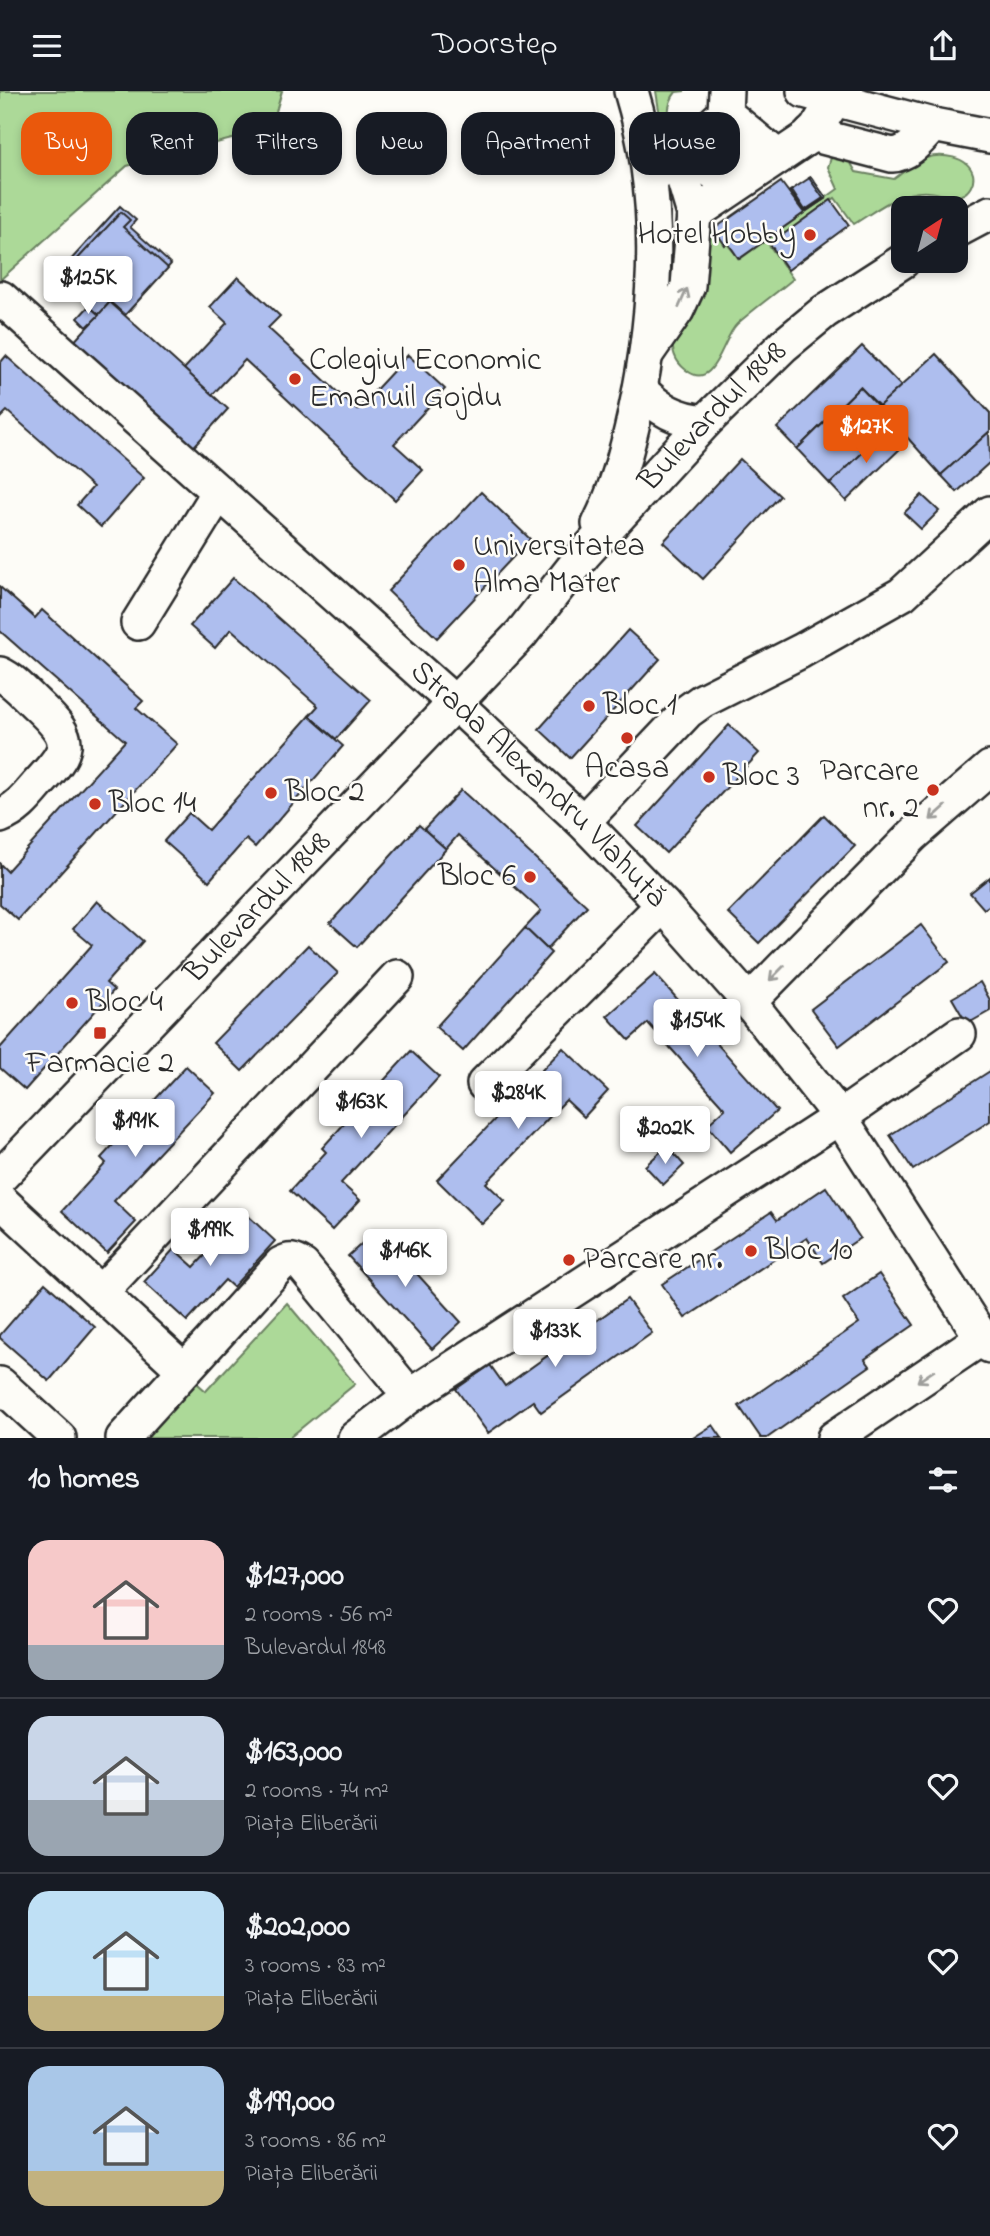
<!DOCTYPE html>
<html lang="en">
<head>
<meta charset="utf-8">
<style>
	:root { --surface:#171b24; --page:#20242c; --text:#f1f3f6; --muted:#9ea1a6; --line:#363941; --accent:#ea580c }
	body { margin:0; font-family:"Indie Flower",sans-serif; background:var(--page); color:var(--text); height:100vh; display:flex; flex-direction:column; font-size:26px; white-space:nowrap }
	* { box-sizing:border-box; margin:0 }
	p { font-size:23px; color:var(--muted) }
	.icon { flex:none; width:38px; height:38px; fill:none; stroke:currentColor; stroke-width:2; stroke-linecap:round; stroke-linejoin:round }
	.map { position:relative; height:1347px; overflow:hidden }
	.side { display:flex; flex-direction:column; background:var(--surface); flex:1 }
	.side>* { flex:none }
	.banner { position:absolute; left:21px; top:21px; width:948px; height:63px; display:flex; gap:14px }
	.needle { width:46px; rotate:36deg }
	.tools { position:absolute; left:891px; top:105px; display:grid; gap:14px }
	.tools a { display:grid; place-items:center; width:77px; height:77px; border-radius:14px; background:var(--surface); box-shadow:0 4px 10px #0003; font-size:35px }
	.price { position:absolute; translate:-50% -60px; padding:0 16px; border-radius:7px; background:#fff; color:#222; font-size:23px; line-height:46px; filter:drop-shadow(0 2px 4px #0008) }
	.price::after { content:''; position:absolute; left:50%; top:42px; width:21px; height:16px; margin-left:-10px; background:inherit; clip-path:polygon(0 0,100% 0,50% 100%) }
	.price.active { background:var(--accent); color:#fff }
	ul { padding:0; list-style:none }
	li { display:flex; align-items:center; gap:21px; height:175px; padding:0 28px }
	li+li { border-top:2px solid var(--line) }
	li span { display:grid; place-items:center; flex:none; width:196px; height:140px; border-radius:21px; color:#555 }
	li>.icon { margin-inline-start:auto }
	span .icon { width:84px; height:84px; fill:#fffc; stroke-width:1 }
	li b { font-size:30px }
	h2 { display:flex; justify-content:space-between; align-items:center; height:84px; padding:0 28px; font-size:30px }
	.pill { padding:0 24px; border-radius:21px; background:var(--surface); box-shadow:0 4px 10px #0003; font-size:24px; line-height:63px }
	.pill.active { background:var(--accent); color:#fff }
	header { display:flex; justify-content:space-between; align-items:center; height:91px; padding:0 28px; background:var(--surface); font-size:32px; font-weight:600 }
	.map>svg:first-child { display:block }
	.green { fill:#acd998; stroke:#6c8262; stroke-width:2 }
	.building { fill:#aebeee; stroke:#2b2b2b; stroke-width:2 }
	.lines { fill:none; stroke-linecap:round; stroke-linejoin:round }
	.minor-casing { stroke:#2b2b2b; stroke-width:38 }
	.minor { stroke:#fdfcf7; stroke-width:33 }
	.oneway { stroke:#9e9e9b }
	.poi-dot { fill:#c8321e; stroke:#fdfcf7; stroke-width:2.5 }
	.labels { text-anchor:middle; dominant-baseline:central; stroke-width:5; stroke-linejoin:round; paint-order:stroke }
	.poi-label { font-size:32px; fill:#2b2b2b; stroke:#fdfcf7; text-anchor:start }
	.street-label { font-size:32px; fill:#2b2b2b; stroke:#fdfcf7 }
</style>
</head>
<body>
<header><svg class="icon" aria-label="menu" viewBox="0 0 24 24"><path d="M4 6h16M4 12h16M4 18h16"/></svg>Doorstep<svg class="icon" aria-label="share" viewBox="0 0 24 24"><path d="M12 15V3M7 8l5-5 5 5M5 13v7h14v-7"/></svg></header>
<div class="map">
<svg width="990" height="1347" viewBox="0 0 990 1347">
	<rect width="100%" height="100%" fill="#fdfcf7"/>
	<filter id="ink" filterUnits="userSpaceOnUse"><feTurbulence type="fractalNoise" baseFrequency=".0143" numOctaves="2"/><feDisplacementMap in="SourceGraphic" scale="14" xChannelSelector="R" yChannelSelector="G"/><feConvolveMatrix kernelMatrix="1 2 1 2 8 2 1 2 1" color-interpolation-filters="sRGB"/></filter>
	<g filter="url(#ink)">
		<g class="green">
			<path d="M 0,0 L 282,0 L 271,38 L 127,75 L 0,189 Z"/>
			<path d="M 656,0 L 685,0 L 676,1 C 663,16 670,38 673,56 L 665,58 Z"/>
			<path d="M 836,64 L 848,67 L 856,81 L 894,88 C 904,81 914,71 926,67 C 941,62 968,65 973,83 C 975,91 969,102 961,104 C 950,106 939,102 928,101 C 900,99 877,119 854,133 L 835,107 L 769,154 L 793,188 C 775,203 755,217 737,233 C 722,247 715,302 686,279 C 674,270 672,259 672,245 L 703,145 L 714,138 L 740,168 L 838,98 L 828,76 L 831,67 Z"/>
			<path d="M 287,1212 L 355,1293 L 289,1347 L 139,1347 L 191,1287 L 206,1300 Z"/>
		</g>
		<g class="building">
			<path d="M 811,86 L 826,107 L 805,121 L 790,100 Z"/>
			<path d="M 811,86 L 826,107 L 805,121 L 790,100 L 792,99 L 805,119 L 823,107 L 809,87 Z"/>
			<path d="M 781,91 L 804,122 L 739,168 L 728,152 L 725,154 L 714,138 Z"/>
			<path d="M 831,109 L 849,134 L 788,179 L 770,153 Z"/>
			<path d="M 120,115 L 136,129 L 130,136 L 171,173 L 125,224 L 68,172 Z"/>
			<path d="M 121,121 L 130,129 L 123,136 L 168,177 L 125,224 L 110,211 L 114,207 L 74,172 Z"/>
			<path d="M 238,186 L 280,225 L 268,237 L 357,319 L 408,264 L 445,298 L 394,353 L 423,379 L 395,409 L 245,269 L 212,304 L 184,278 L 227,232 L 210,216 Z"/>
			<path d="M 98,199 L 110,211 L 99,224 L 86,212 Z"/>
			<path d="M 110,211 L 228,318 L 188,362 L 71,254 Z"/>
			<path d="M 89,215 L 99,224 L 87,236 L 78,227 Z"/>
			<path d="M 862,255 L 901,295 L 879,315 L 860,296 L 797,358 L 777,337 Z"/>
			<path d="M 936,263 L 990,322 L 990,340 L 941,384 L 879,315 Z"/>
			<path d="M 6,265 L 144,387 L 101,436 L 77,414 L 93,396 L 7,320 L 0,327 L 0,272 Z"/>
			<path d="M 860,296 L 894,332 L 830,393 L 797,358 Z"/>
			<path d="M 887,338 L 903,355 L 846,410 L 830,393 Z"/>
			<path d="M 989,341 L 990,371 L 957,401 L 941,384 Z"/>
			<path d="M 740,368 L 780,405 L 703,488 L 663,451 Z"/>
			<path d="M 481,401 L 530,448 L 437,547 L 388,500 Z"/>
			<path d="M 922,404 L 939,420 L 921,438 L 904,422 Z"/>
			<path d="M 233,487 L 371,609 L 336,648 L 309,625 L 318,615 L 231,538 L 215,557 L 190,535 Z"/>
			<path d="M 0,496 L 35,527 L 42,519 L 143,610 L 136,617 L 177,653 L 18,829 L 0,813 L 0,773 L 7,780 L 125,650 L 0,540 Z"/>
			<path d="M 628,539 L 660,568 L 570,667 L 539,638 Z"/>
			<path d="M 309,625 L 343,655 L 255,756 L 246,748 L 209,790 L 164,750 L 189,722 L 208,739 Z"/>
			<path d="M 729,634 L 759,662 L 666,762 L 637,735 Z"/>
			<path d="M 461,699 L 587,815 L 547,858 L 525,837 L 541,820 L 458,744 L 446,758 L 424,738 Z"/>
			<path d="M 824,724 L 855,755 L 759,852 L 728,822 Z"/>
			<path d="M 419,734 L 446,758 L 357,856 L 330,832 Z"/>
			<path d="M 990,786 L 990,814 L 984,818 L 970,802 Z"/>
			<path d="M 97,810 L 143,850 L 106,892 L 114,899 L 25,999 L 0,977 L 0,957 L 92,854 L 73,838 Z"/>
			<path d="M 921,834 L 949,871 L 839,955 L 811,918 Z"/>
			<path d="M 525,837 L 551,862 L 463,960 L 436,936 Z"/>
			<path d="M 308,854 L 338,882 L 242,980 L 213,952 Z"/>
			<path d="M 655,883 L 777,1020 L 730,1061 L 707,1034 L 725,1018 L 648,932 L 629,949 L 607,925 Z"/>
			<path d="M 980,891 L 990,909 L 990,920 L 967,933 L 952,907 Z"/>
			<path d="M 563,957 L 608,1000 L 584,1026 L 566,1009 L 486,1092 L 505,1110 L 482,1133 L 437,1089 Z"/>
			<path d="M 411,960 L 439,986 L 341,1092 L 360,1109 L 332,1139 L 290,1100 L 326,1061 L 322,1057 Z"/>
			<path d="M 186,975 L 215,1002 L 114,1110 L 136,1131 L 107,1162 L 62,1120 L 106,1072 L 101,1067 Z"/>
			<path d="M 990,980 L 990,1030 L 913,1079 L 890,1044 Z"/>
			<path d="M 667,1055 L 684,1074 L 663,1094 L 645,1075 Z"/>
			<path d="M 826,1096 L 860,1147 L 823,1172 L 807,1147 L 685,1227 L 662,1193 L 771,1121 L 777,1129 Z"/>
			<path d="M 245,1122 L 275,1150 L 233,1196 L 225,1189 L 187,1230 L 144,1191 L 174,1158 L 194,1176 Z"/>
			<path d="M 377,1139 L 461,1231 L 432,1258 L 348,1165 Z"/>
			<path d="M 879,1183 L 914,1234 L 865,1268 L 870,1275 L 767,1347 L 761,1347 L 739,1315 L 859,1232 L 843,1208 Z"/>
			<path d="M 45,1192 L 95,1236 L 49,1290 L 0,1247 L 0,1244 Z"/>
			<path d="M 627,1208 L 652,1242 L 541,1321 L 533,1310 L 488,1342 L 456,1298 L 490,1274 L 505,1295 Z"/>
			<path d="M 713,1334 L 722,1347 L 693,1347 Z"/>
		</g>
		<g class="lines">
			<g class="minor-casing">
				<g id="minor">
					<path d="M 804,0 L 933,34 L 990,45"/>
					<path d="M 725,22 L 778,66"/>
					<path d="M 705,40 L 754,82"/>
					<path d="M 811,43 L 892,64 C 910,63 921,46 933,34"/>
					<path d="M 685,59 L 732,96"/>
					<path d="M 660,81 L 725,22 L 726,0"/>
					<path d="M 694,123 L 807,47 L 816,38 L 834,9"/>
					<path d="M 956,140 L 990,122"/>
					<path id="s1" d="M 0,208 L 1,207 L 456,613 L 583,731 L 663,814 L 749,911 L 840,1026 L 982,1247 L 990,1255"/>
					<path d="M 647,262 L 677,219 L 688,195 L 694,123 L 677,66"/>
					<path d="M 640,298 C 659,319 677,328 705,331"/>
					<path d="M 599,433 C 617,398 627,360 635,322 C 658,216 663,104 631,0"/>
					<path d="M 138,532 L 219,401"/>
					<path d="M 0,583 C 15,590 26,604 38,615 C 75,650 71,658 37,694 C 26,707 16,719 0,725"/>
					<path d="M 583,731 L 688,620 L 702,610 L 801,560 L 902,503 L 990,422"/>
					<path d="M 749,911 L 913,744 L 990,677"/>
					<path d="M 484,993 L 663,814"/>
					<path id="s2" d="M 0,1086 L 521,543 L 584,463 L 705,331 L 784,254 L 824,221 L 903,170"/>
					<path d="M 0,1109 L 184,1279"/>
					<path d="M 101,1201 L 397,886"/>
					<path d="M 0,1293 L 59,1347"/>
					<path d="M 410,1305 L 840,1026 L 959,943"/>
					<path d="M 123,1347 L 281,1173 C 290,1168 294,1169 303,1175 L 410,1305 L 355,1347"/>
					<path d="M 834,1347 L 982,1247"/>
				</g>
			</g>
			<use href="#minor" class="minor"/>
		</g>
		<defs><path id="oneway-shaft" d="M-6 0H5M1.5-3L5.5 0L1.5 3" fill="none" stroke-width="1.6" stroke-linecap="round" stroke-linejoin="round" transform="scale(1.75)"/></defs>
		<g class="oneway">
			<use href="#oneway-shaft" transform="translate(683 207) rotate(-66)"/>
			<use href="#oneway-shaft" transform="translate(938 722) rotate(138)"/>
			<use href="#oneway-shaft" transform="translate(777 882) rotate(135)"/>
			<use href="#oneway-shaft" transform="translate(926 1285) rotate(146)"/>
		</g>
	</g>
	<g class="poi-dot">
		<circle cx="810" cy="144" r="7"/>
		<circle cx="295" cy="288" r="7"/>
		<circle cx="459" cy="474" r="7"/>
		<circle cx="589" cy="615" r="7"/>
		<circle cx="627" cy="647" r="7"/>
		<circle cx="709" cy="686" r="7"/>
		<circle cx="933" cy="699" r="7"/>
		<circle cx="271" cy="702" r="7"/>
		<circle cx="95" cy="713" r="7"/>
		<circle cx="530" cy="786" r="7"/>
		<circle cx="72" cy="912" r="7"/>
		<rect x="93" y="935" width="14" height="14" rx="3.5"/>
		<circle cx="751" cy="1160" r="7"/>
		<circle cx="569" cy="1169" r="7"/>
	</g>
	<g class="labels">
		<g class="poi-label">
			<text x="796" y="144" text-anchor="end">Hotel Hobby</text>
			<text x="309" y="270">Colegiul Economic<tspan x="309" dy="37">Emanuil Gojdu</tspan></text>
			<text x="473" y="456">Universitatea<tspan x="473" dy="37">Alma Mater</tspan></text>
			<text x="603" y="615">Bloc 1</text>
			<text x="627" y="678" text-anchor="middle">Acasa</text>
			<text x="919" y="681" text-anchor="end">Parcare<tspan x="919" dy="37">nr. 2</tspan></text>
			<text x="723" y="686">Bloc 3</text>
			<text x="285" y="702">Bloc 2</text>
			<text x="109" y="713">Bloc 14</text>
			<text x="516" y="786" text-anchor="end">Bloc 6</text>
			<text x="86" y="912">Bloc 4</text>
			<text x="100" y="973" text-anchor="middle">Farmacie 2</text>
			<text x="765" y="1160">Bloc 10</text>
			<text x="583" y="1169">Parcare nr.</text>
		</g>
		<g class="street-label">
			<text stroke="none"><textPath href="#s2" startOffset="1043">Bulevardul 1848</textPath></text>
			<text stroke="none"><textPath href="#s1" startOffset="726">Strada Alexandru Vlahuță</textPath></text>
			<text stroke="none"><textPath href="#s2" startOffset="373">Bulevardul 1848</textPath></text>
		</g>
	</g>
</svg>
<div class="tools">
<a><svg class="needle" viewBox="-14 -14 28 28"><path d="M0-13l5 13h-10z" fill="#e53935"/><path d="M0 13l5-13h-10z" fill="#9ea1a6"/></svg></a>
</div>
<b class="price" style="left:88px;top:225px">$125K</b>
<b class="price active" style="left:866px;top:374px">$127K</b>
<b class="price" style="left:697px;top:968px">$154K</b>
<b class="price" style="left:518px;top:1040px">$284K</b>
<b class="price" style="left:361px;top:1049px">$163K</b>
<b class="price" style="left:135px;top:1068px">$191K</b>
<b class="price" style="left:665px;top:1075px">$202K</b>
<b class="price" style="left:210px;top:1177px">$199K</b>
<b class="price" style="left:405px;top:1198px">$146K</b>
<b class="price" style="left:555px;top:1278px">$133K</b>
<div class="banner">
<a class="pill active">Buy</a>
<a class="pill">Rent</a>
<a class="pill">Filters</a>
<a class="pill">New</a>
<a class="pill">Apartment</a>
<a class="pill">House</a>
</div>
</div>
<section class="side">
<h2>10 homes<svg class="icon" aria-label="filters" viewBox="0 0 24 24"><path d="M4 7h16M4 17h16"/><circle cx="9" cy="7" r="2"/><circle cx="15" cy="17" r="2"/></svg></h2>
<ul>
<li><span style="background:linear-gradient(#f6c9c9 75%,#9aa5b1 0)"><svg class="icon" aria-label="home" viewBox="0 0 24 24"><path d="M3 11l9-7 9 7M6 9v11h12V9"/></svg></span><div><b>$127,000</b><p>2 rooms · 56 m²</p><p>Bulevardul 1848</p></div><svg class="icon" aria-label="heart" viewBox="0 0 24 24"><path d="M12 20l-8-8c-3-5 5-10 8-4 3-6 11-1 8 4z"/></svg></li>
<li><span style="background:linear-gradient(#c9d6e8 60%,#9aa5b1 0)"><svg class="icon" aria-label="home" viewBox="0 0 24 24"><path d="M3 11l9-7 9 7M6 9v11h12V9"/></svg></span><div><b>$163,000</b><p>2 rooms · 74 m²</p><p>Piața Eliberării</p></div><svg class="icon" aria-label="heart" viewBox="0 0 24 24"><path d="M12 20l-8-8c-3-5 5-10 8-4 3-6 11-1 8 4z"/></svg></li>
<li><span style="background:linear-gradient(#bfe0f5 75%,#c2b280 0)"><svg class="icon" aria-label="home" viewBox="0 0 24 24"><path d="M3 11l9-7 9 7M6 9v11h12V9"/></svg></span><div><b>$202,000</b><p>3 rooms · 83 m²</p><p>Piața Eliberării</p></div><svg class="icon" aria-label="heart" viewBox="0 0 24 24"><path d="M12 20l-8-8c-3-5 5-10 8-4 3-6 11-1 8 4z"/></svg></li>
<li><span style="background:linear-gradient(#a9c7e8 75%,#c2b280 0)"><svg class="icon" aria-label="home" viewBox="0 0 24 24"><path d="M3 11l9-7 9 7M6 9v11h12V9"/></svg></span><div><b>$199,000</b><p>3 rooms · 86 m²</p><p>Piața Eliberării</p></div><svg class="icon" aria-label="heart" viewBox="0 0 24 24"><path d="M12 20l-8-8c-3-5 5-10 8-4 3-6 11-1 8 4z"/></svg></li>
</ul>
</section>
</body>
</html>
